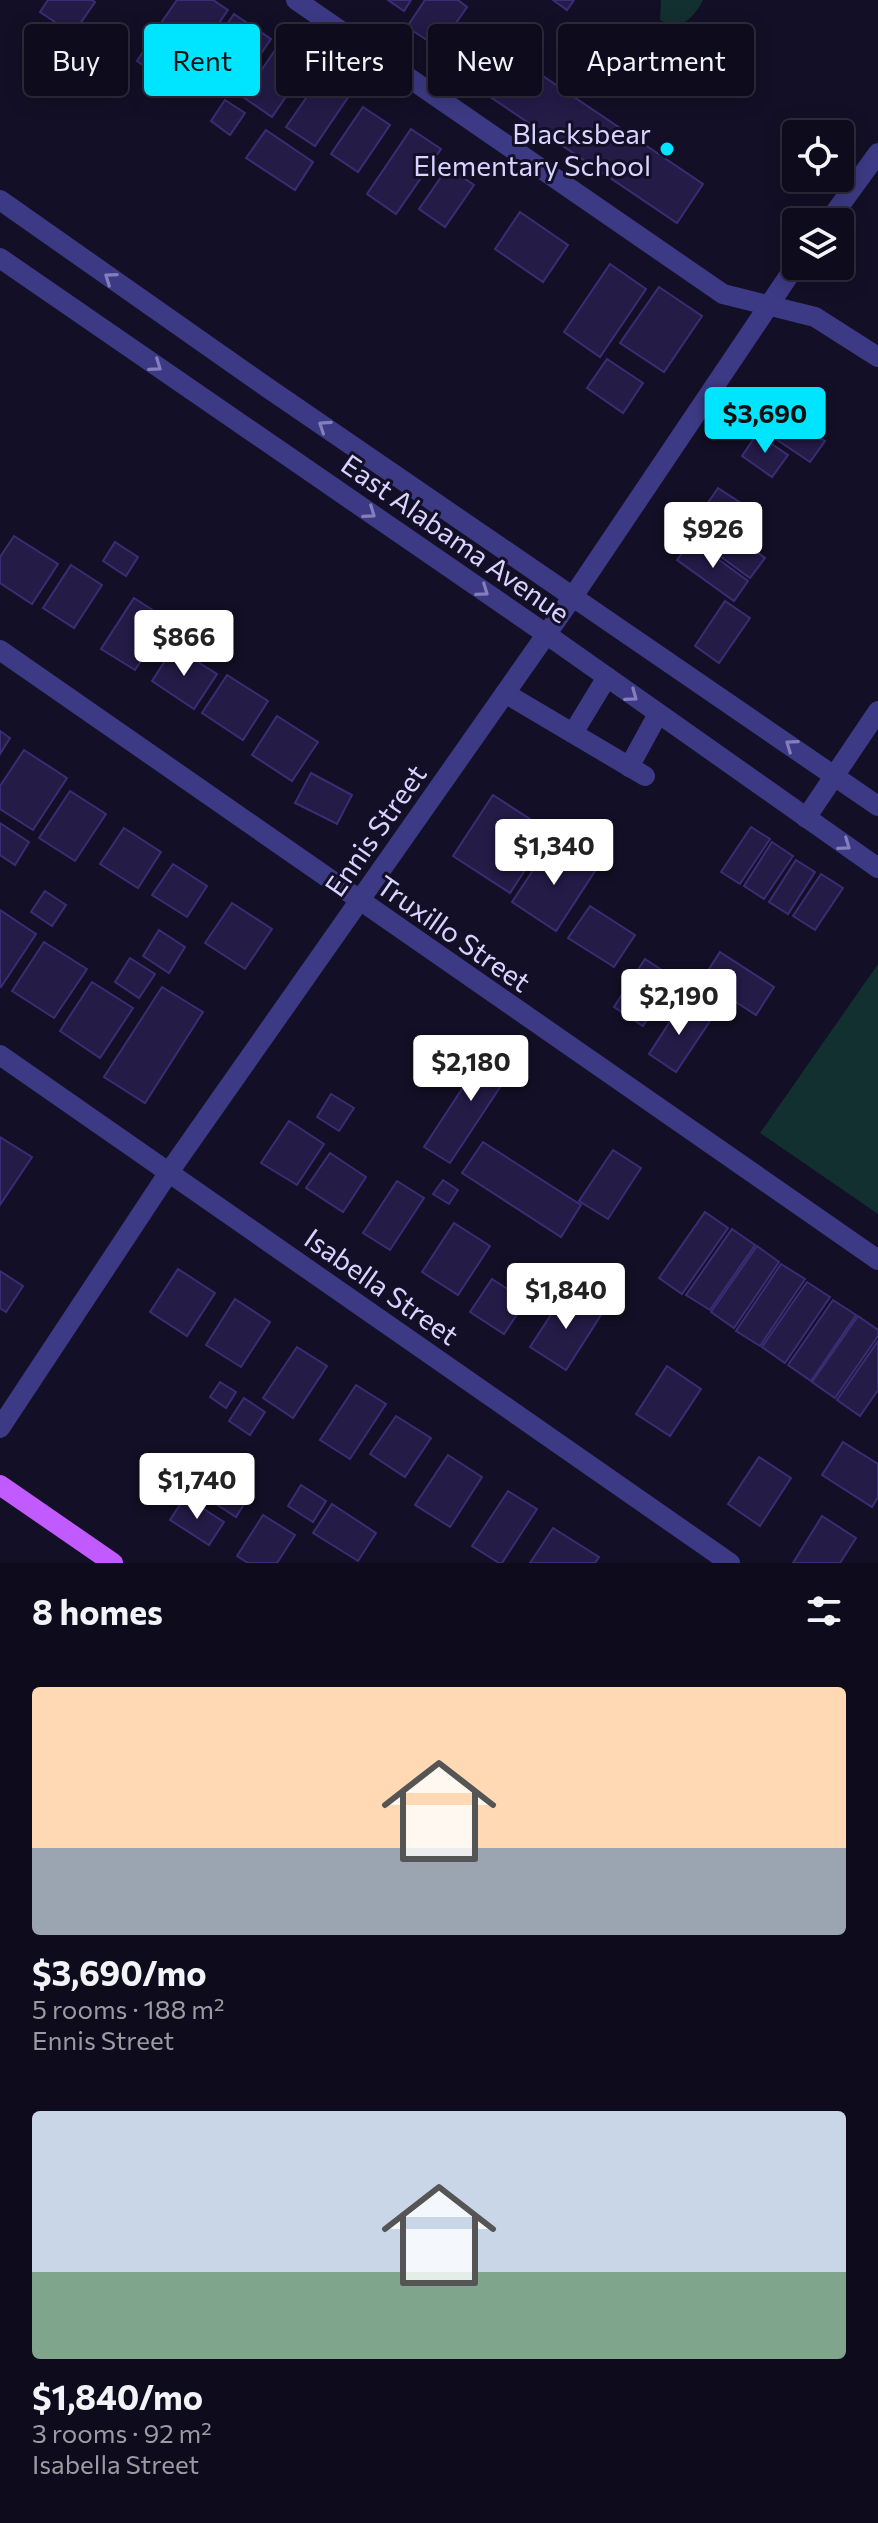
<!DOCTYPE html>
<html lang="en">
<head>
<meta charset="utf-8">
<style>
	:root { --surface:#0e0b1c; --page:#1c1929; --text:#f1f3f6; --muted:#9b9ba3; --line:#2e2b3b; --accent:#00e5ff }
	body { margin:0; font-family:Commissioner,sans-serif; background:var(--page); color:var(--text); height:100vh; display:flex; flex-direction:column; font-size:30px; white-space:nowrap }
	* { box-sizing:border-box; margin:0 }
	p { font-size:26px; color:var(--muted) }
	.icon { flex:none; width:44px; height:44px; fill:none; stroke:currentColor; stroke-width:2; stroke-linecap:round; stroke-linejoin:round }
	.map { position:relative; height:1563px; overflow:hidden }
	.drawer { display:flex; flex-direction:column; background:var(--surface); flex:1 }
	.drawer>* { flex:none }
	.banner { position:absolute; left:24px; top:24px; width:830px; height:72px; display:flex; gap:16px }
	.tools { position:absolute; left:782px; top:120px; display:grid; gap:16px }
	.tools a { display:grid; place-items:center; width:72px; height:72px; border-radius:8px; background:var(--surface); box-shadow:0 4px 20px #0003,0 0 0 2px var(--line); font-size:40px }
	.price { position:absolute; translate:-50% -68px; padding:0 18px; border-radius:8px; background:#fff; color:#222; font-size:26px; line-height:52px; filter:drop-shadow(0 2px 4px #0008) }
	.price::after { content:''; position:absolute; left:50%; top:48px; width:24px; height:18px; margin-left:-12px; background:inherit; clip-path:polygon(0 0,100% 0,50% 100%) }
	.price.active { background:var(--accent); color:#111 }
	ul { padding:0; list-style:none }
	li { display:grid; align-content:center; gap:16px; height:424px; padding:0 32px }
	li span { display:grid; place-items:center; height:248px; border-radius:8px; color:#555 }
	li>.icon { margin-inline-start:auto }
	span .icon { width:144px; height:144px; fill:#fffc; stroke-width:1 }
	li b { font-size:34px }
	h2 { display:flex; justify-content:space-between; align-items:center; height:96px; padding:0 32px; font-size:34px }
	.chip { padding:0 28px; border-radius:8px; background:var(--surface); box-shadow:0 4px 20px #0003,0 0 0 2px var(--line); font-size:28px; line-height:72px }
	.chip.active { background:var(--accent); color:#111 }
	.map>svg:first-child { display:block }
	.green { fill:#12302f }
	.building { fill:#241b47; stroke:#3b2d73; stroke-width:2 }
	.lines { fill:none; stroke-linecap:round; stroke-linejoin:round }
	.minor { stroke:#3d3a85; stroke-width:20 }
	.major { stroke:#c25bff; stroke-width:20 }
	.oneway { stroke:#837fbc }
	.poi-dot { fill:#00e5ff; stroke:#130f26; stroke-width:3 }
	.labels { text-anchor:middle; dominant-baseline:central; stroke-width:6; stroke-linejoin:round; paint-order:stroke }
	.poi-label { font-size:28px; fill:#d9d4ff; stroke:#130f26; text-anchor:end }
	.street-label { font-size:28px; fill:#d9d4ff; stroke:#130f26 }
</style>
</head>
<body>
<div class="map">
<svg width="878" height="1563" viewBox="0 0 878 1563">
	<rect width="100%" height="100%" fill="#130f26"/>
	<g class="green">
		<path d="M 661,0 L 703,0 C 694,18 680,32 660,20 Z"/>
		<path d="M 878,964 L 878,1214 L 760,1133 Z"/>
	</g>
	<g class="building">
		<path d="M 48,0 L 92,0 L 95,2 L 73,34 L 40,12 Z"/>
		<path d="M 177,0 L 213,0 L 228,10 L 192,62 L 152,36 Z"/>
		<path d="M 388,0 L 411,0 L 404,11 Z"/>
		<path d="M 425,0 L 458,0 L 467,7 L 439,48 L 407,27 Z"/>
		<path d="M 553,0 L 574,0 L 567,10 Z"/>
		<path d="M 234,14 L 271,39 L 236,90 L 200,65 Z"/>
		<path d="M 282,40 L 311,60 L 272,117 L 243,97 Z"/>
		<path d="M 149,43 L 169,56 L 156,74 L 137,61 Z"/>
		<path d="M 497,45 L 703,184 L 677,223 L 471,84 Z"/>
		<path d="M 327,68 L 355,87 L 315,146 L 286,127 Z"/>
		<path d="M 225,100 L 245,113 L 230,135 L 211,121 Z"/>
		<path d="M 363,107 L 390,125 L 358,172 L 331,154 Z"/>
		<path d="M 411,129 L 441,149 L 396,214 L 367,194 Z"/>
		<path d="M 266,130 L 313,162 L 295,190 L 246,158 Z"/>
		<path d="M 448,167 L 474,185 L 445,227 L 419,209 Z"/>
		<path d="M 520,212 L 568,245 L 543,282 L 495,249 Z"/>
		<path d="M 610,264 L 646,289 L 600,357 L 564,332 Z"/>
		<path d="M 659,287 L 702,316 L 664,372 L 620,343 Z"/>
		<path d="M 607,359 L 643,383 L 623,413 L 587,388 Z"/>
		<path d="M 775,407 L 825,441 L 810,462 L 761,429 Z"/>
		<path d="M 757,434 L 788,455 L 772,477 L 742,456 Z"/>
		<path d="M 718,488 L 755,512 L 740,534 L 703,510 Z"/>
		<path d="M 708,517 L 765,558 L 750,578 L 694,537 Z"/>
		<path d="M 14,536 L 58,564 L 32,604 L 0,583 L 0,557 Z"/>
		<path d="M 692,540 L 748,581 L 734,601 L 677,560 Z"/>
		<path d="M 115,542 L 138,557 L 126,576 L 103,561 Z"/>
		<path d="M 71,565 L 102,585 L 74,628 L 43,608 Z"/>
		<path d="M 134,598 L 168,620 L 135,670 L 101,649 Z"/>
		<path d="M 725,601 L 750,618 L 719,663 L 695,646 Z"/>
		<path d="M 174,647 L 217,674 L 194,709 L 152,681 Z"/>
		<path d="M 227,675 L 268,701 L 243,740 L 202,713 Z"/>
		<path d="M 277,716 L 318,742 L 292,781 L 252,755 Z"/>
		<path d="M 0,731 L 10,738 L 0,754 Z"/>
		<path d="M 24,750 L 67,778 L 33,830 L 0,809 L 0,786 Z"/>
		<path d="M 311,773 L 352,795 L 337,824 L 295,803 Z"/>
		<path d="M 70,791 L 106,814 L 75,861 L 39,838 Z"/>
		<path d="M 493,795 L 550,832 L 510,893 L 453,856 Z"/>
		<path d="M 0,823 L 29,842 L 15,865 L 0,855 Z"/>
		<path d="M 751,827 L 770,839 L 740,884 L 721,872 Z"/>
		<path d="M 124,828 L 161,852 L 138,888 L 100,864 Z"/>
		<path d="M 772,842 L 793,856 L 764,899 L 744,886 Z"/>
		<path d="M 551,843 L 595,871 L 556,931 L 512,902 Z"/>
		<path d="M 796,860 L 815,872 L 788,914 L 769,902 Z"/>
		<path d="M 173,864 L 207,886 L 187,917 L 152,895 Z"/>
		<path d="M 821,874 L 843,888 L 815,930 L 793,916 Z"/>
		<path d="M 45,891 L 66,905 L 52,926 L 31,912 Z"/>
		<path d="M 232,903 L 272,929 L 245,969 L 205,943 Z"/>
		<path d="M 590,906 L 635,935 L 614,967 L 568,938 Z"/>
		<path d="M 0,910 L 36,934 L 1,987 L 0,986 Z"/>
		<path d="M 159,930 L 185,947 L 169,973 L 143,956 Z"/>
		<path d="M 44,942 L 87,969 L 54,1018 L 12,991 Z"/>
		<path d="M 720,952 L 774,987 L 756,1015 L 702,980 Z"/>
		<path d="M 130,958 L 155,974 L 139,998 L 115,982 Z"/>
		<path d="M 645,959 L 674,978 L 643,1026 L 614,1007 Z"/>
		<path d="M 92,982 L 133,1008 L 100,1058 L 60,1031 Z"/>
		<path d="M 162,987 L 203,1012 L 145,1103 L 104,1077 Z"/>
		<path d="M 682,1003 L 710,1021 L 676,1072 L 649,1054 Z"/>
		<path d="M 492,1043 L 518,1060 L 450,1163 L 424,1147 Z"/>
		<path d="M 331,1094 L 354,1108 L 339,1131 L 317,1117 Z"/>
		<path d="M 289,1121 L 324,1144 L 297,1185 L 261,1163 Z"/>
		<path d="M 0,1137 L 32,1157 L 0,1205 Z"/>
		<path d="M 483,1142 L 581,1205 L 561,1237 L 462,1173 Z"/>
		<path d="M 613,1150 L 641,1168 L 608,1219 L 579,1201 Z"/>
		<path d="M 330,1153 L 366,1177 L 343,1212 L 306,1188 Z"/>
		<path d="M 443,1180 L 458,1190 L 449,1204 L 433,1194 Z"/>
		<path d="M 397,1181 L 424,1198 L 390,1250 L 363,1233 Z"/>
		<path d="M 705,1212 L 728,1228 L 682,1294 L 659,1278 Z"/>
		<path d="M 454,1223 L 490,1246 L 458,1295 L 422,1272 Z"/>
		<path d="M 732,1229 L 755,1245 L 710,1310 L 686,1295 Z"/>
		<path d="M 757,1246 L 779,1262 L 734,1328 L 711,1312 Z"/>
		<path d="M 781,1264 L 805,1279 L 760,1346 L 736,1331 Z"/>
		<path d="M 178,1269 L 215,1293 L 187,1336 L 150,1312 Z"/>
		<path d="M 0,1271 L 23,1286 L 6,1312 L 0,1308 Z"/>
		<path d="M 492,1279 L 526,1301 L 504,1334 L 470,1312 Z"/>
		<path d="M 807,1282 L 830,1297 L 785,1363 L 762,1347 Z"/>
		<path d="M 565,1293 L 601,1315 L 566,1370 L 530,1347 Z"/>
		<path d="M 235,1299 L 270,1322 L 241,1367 L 206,1345 Z"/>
		<path d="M 833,1300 L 856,1315 L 811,1381 L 788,1365 Z"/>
		<path d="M 858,1316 L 878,1330 L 878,1336 L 835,1398 L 812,1382 Z"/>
		<path d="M 878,1341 L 878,1390 L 860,1416 L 837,1400 Z"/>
		<path d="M 297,1347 L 327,1366 L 293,1418 L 263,1398 Z"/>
		<path d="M 667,1366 L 701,1389 L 670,1436 L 636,1414 Z"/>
		<path d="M 220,1382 L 236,1392 L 226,1408 L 210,1397 Z"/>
		<path d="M 356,1385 L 386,1404 L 350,1459 L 320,1440 Z"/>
		<path d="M 244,1398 L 265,1412 L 250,1435 L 229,1421 Z"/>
		<path d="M 396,1416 L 431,1438 L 405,1477 L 370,1454 Z"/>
		<path d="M 843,1442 L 878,1464 L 878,1497 L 872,1507 L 822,1475 Z"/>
		<path d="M 448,1455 L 482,1477 L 450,1527 L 415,1505 Z"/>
		<path d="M 759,1457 L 791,1478 L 760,1526 L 728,1504 Z"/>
		<path d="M 206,1463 L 251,1493 L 236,1517 L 190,1487 Z"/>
		<path d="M 301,1485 L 326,1501 L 313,1522 L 288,1506 Z"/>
		<path d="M 508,1491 L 537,1509 L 502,1563 L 499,1563 L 472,1546 Z"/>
		<path d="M 185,1497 L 224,1522 L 209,1545 L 170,1520 Z"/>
		<path d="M 332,1504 L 376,1533 L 358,1561 L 313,1533 Z"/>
		<path d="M 263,1515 L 295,1535 L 277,1563 L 248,1563 L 237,1556 Z"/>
		<path d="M 822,1516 L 856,1538 L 840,1563 L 793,1563 Z"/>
		<path d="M 553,1528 L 599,1557 L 595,1563 L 530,1563 Z"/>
	</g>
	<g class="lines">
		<g class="minor">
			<path d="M 296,0 L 723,294 L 815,317 L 878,357"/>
			<path d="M 0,200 L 265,386 L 878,806"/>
			<path d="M 828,222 L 878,153"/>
			<path d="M 0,258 L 546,634 L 878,868"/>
			<path d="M 0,650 L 878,1260"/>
			<path d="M 505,693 L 645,776"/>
			<path d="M 573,733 L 607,677"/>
			<path d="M 629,767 L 658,714"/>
			<path d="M 806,818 L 878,711"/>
			<path d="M 0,1055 L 730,1563"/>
			<path d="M 0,1428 L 169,1172 L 574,595 L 796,265"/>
		</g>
		<path class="major" d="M 0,1485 L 113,1563"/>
	</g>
	<defs><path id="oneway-chevron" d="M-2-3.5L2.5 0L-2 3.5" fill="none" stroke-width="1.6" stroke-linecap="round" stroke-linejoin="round" transform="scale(2)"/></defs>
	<g class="oneway">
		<use href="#oneway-chevron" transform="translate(110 278) rotate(-145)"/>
		<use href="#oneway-chevron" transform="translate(156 366) rotate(35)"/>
		<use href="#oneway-chevron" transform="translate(324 426) rotate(-146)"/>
		<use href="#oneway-chevron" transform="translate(370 513) rotate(35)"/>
		<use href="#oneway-chevron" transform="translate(483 591) rotate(35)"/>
		<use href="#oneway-chevron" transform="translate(632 696) rotate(36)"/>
		<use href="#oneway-chevron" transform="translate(791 745) rotate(-145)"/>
		<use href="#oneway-chevron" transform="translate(845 845) rotate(35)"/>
	</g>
	<circle class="poi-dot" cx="667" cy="149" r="8"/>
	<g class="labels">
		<g class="poi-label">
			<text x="651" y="133">Blacksbear<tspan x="651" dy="32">Elementary School</tspan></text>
		</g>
		<g class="street-label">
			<text transform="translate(456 538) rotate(35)">East Alabama Avenue</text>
			<text transform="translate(375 830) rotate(-55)">Ennis Street</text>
			<text transform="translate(454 933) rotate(35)">Truxillo Street</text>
			<text transform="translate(382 1286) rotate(35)">Isabella Street</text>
		</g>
	</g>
</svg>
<div class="tools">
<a><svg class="icon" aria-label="locate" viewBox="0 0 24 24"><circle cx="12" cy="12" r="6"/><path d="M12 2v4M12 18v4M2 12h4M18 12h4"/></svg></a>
<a><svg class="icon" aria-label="layers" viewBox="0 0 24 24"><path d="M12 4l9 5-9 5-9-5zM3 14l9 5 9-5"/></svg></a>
</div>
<b class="price active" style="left:765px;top:455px">$3,690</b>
<b class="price" style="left:713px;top:570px">$926</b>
<b class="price" style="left:184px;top:678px">$866</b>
<b class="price" style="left:554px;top:887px">$1,340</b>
<b class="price" style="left:679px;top:1037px">$2,190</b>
<b class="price" style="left:471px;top:1103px">$2,180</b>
<b class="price" style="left:566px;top:1331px">$1,840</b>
<b class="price" style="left:197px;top:1521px">$1,740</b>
<div class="banner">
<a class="chip">Buy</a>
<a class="chip active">Rent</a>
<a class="chip">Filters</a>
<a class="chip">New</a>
<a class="chip">Apartment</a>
</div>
</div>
<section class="drawer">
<h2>8 homes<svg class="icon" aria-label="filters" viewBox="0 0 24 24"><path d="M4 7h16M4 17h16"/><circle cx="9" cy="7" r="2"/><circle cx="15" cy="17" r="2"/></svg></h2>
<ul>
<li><span style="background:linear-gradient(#ffd9b3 65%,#9aa5b1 0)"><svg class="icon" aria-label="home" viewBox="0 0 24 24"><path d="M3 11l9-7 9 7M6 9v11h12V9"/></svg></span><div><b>$3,690/mo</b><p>5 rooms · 188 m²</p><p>Ennis Street</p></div></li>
<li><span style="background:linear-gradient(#c9d6e8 65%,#7fa58c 0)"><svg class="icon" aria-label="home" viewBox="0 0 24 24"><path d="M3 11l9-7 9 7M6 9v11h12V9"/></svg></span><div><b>$1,840/mo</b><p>3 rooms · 92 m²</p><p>Isabella Street</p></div></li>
</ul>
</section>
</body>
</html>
